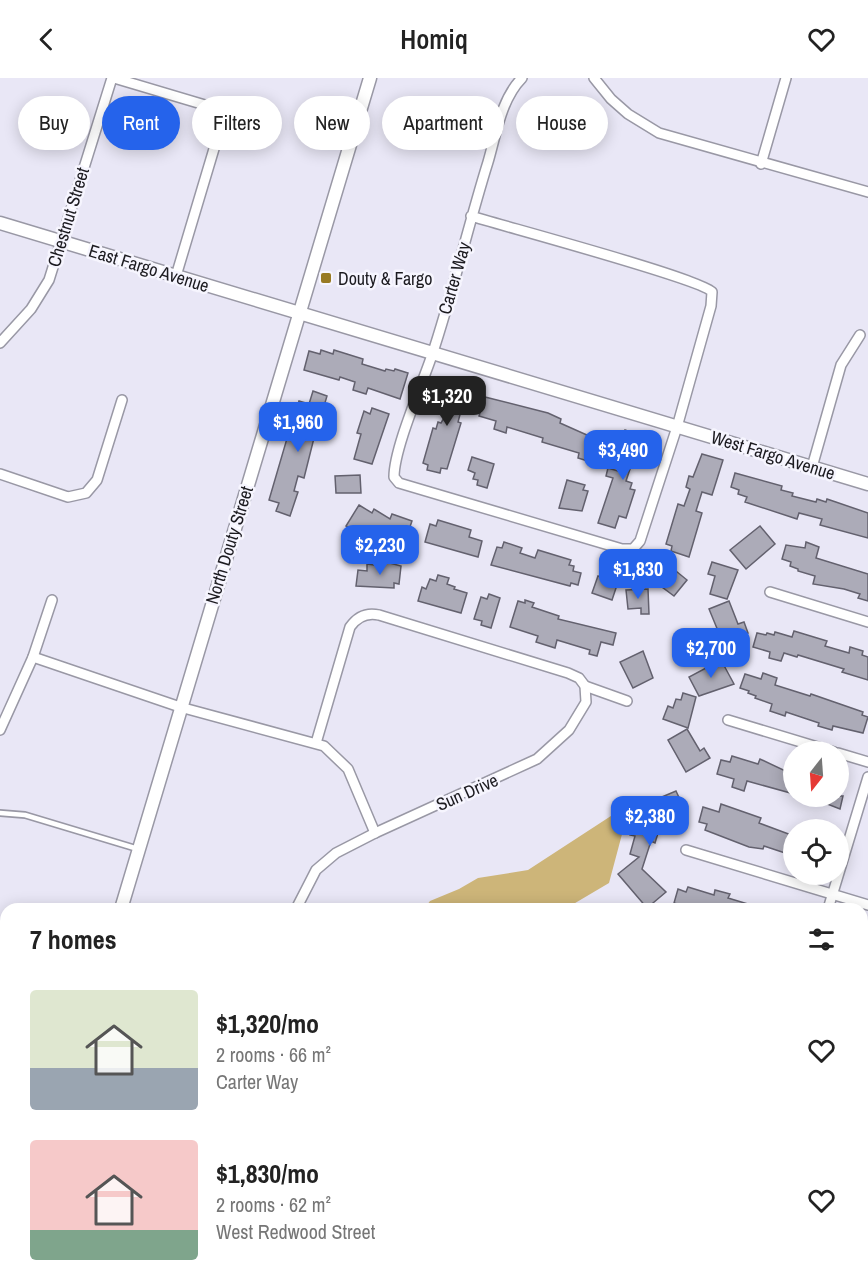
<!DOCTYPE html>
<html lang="en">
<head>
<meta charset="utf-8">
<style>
	:root { --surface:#fff; --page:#f2f2f2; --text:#222; --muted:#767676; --accent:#2563eb }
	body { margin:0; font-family:"Archivo Narrow",sans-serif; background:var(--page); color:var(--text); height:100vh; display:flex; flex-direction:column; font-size:22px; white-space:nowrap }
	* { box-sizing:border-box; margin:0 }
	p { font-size:20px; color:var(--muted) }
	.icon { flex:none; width:33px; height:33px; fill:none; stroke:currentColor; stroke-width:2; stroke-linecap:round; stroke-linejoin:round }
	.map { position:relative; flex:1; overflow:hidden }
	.sheet { position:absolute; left:0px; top:825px; width:868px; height:384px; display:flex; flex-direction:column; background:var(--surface); border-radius:18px 18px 0 0; box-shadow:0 3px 15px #0003 }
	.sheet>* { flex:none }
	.top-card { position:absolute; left:18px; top:18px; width:832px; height:54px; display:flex; gap:12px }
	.needle { width:39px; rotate:197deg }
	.fabs { position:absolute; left:783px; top:663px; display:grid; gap:12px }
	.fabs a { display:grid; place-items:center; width:66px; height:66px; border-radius:50%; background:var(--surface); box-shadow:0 3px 15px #0003; font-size:30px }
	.price { position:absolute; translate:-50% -51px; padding:0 14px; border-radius:12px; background:var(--accent); color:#fff; font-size:20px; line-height:39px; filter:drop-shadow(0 2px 3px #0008) }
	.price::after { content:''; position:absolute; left:50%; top:36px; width:18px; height:14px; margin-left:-9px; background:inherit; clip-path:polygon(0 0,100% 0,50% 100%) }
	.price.selected { background:#222; color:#fff }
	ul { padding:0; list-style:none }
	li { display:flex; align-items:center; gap:18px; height:150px; padding:0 30px }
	li span { display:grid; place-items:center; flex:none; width:168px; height:120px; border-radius:6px; color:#555 }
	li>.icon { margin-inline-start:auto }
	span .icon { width:72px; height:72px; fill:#fffc; stroke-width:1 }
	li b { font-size:26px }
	h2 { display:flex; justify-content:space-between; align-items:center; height:72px; padding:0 30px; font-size:26px }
	.tag { padding:0 21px; border-radius:27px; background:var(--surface); box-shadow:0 3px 15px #0003; font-size:21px; line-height:54px }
	.tag.selected { background:var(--accent); color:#fff }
	header { display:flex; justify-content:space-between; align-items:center; height:78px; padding:0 30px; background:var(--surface); font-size:27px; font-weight:600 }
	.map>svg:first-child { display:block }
	.green { fill:#cdb579 }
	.building { fill:#acabb8; stroke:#63616e; stroke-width:1.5 }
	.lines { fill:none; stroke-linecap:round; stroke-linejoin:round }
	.lane-casing { stroke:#9998a5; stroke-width:8 }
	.street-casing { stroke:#9998a5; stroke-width:12 }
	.secondary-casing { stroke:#9998a5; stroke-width:15 }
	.lane { stroke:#fff; stroke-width:4.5 }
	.street { stroke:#fff; stroke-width:9 }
	.secondary { stroke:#fff; stroke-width:12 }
	.poi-dot { fill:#987a23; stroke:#f6f5fe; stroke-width:2 }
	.labels { text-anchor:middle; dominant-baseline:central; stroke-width:5; stroke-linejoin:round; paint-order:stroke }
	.street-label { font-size:18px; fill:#1c1b20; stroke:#f6f5fe }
	.poi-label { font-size:18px; fill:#1c1b20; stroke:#f6f5fe; text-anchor:start }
</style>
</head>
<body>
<header><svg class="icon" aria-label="back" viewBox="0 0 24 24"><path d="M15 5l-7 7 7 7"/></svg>Homiq<svg class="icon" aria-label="heart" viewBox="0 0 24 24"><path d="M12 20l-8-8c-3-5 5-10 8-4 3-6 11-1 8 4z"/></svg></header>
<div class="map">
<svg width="868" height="1209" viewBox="0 0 868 1209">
	<rect width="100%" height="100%" fill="#e9e7f6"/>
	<path class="green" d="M 614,736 L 625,745 L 609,805 L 565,831 L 424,831 L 430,823 L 459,811 L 478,800 L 528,792 Z"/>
	<g class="building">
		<path d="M 321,272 L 333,276 L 334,272 L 363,281 L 362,286 L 385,293 L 386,291 L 394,293 L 395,291 L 408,295 L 400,321 L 368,310 L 366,316 L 353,312 L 355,304 L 340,299 L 339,302 L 304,292 L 309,273 L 320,276 Z"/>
		<path d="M 450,300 L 475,307 L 471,320 L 465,318 L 458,344 L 461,345 L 447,391 L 441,390 L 440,395 L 427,392 L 428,387 L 423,385 L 433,350 L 436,351 L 438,344 L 441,345 L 444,340 L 449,324 L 444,322 Z"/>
		<path d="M 313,313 L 327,318 L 324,328 L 331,330 L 327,343 L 319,340 L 304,400 L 298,398 L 294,413 L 298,414 L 290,438 L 276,433 L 279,425 L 269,422 L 288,357 L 293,358 L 294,354 L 299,355 L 304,335 L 296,333 L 299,323 L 309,326 Z"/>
		<path d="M 485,319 L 548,335 L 561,341 L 560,345 L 598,362 L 601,353 L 611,356 L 604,379 L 594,376 L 591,384 L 578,380 L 579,375 L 542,364 L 543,360 L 507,349 L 506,355 L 494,351 L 496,343 L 479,338 Z"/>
		<path d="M 372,330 L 389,336 L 372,386 L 354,381 L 361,356 L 357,355 L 364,333 L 370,336 Z"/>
		<path d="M 625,352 L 650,361 L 646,374 L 643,374 L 641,381 L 638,380 L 635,389 L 631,388 L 626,403 L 632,405 L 630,411 L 635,412 L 626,440 L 619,438 L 615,450 L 598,445 L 613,400 L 606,398 L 608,390 L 618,393 L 627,367 L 621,365 Z"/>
		<path d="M 702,376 L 723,382 L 712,417 L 702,414 L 696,433 L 702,435 L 689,479 L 671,473 L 672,468 L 666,466 L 678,426 L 684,428 L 690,411 L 686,409 L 689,398 L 693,399 Z"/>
		<path d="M 472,379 L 494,386 L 487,410 L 477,407 L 478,402 L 473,401 L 475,395 L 468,392 Z"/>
		<path d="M 735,395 L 782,408 L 781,412 L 793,415 L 792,418 L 816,424 L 817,421 L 826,424 L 827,421 L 868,435 L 868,460 L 820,447 L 822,441 L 799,435 L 797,441 L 745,424 L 747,419 L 738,416 L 739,412 L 731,409 Z"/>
		<path d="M 360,397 L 361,415 L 336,415 L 335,398 Z"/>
		<path d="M 567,402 L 585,407 L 583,412 L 588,413 L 582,433 L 559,430 Z"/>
		<path d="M 359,427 L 372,435 L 374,431 L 390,441 L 392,436 L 412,443 L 406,460 L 373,450 L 369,457 L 357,449 L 354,453 L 346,448 Z"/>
		<path d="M 438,442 L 471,452 L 469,459 L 482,463 L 478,479 L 425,464 L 430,446 L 436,448 Z"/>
		<path d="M 760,448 L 775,466 L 746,491 L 730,472 Z"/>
		<path d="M 504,464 L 522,470 L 520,475 L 535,480 L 538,472 L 571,482 L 569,487 L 574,488 L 573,493 L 581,495 L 578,507 L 571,505 L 570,508 L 491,487 L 497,469 L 502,470 Z"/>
		<path d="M 806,464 L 819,469 L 816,480 L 868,496 L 868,523 L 858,520 L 860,516 L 844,511 L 813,506 L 815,498 L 798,493 L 798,491 L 790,488 L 791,484 L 782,481 L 786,467 L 805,470 Z"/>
		<path d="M 382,483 L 401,488 L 399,506 L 394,505 L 394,510 L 356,508 L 358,492 L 367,493 L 367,486 L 381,488 Z"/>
		<path d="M 712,484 L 738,492 L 727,521 L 710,516 L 715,498 L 708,496 Z"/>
		<path d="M 671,489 L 687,502 L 674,518 L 658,506 Z"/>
		<path d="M 438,497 L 449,500 L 447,506 L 455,509 L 454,511 L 467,515 L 461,535 L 418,523 L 422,509 L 426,511 L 430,501 L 436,503 Z"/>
		<path d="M 598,498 L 618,504 L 612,522 L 592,515 Z"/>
		<path d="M 648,511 L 649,536 L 641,536 L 641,530 L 628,531 L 626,512 Z"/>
		<path d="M 489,516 L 500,520 L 491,550 L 481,547 L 482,543 L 474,541 L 481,519 L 487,521 Z"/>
		<path d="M 525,522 L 534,525 L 532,529 L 559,538 L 558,541 L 616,555 L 613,567 L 601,564 L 597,578 L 589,576 L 590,572 L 557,562 L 555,570 L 536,564 L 538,558 L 510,549 L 518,523 L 525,525 Z"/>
		<path d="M 729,523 L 738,546 L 744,544 L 748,555 L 723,565 L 709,531 Z"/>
		<path d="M 794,553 L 827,563 L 825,568 L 849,575 L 850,569 L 863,573 L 862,577 L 868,579 L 868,602 L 842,594 L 844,591 L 798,577 L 797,579 L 784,575 L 781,583 L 769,580 L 770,574 L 753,569 L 757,555 L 766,557 L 767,555 L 774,557 L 775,554 L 792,559 Z"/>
		<path d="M 643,573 L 653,600 L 633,610 L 620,584 Z"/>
		<path d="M 721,582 L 734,606 L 699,618 L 689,599 Z"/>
		<path d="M 763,595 L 777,600 L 775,607 L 810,618 L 811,616 L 863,634 L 862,637 L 868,639 L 863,655 L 833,648 L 832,652 L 818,648 L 819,645 L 786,634 L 785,638 L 770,633 L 772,626 L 755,620 L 756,618 L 748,615 L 749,613 L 740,610 L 745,596 L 761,601 Z"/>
		<path d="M 683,615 L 696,619 L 688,650 L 663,641 L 668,628 L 673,630 L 676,621 L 681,622 Z"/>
		<path d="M 687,651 L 700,673 L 704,670 L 710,680 L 686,694 L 668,662 Z"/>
		<path d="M 732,678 L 758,686 L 760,681 L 794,697 L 794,716 L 747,703 L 744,713 L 732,709 L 734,701 L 717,696 L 721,682 L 730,684 Z"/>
		<path d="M 676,713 L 687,737 L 676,742 L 674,737 L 662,742 L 655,765 L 651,763 L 642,791 L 666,814 L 647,830 L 618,796 L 639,779 L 630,776 L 635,758 L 630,757 L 634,744 L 653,750 L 643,727 Z"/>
		<path d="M 807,718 L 843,718 L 840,731 Z"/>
		<path d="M 721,726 L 761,740 L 759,745 L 794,758 L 794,778 L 764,768 L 763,771 L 749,769 L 705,752 L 707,746 L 699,744 L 703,729 L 719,734 Z"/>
		<path d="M 688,809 L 714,817 L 715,812 L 730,816 L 728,820 L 758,829 L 758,831 L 693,831 L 674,825 L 678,811 L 686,814 Z"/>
	</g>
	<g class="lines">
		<g class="lane-casing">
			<g id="lane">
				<path d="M 0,735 L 25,737 L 138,771"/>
				<path d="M 862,1048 L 868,1035"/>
				<path d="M 862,1092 L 868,1094"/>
				<path d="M 865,1138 L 868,1133"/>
				<path d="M 697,1203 L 703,1208"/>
				<path d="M 803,1203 L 807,1208"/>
			</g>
		</g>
		<g class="street-casing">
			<g id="street">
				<path d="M 114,0 L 215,30 L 221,36 L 222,44 L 176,198"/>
				<path d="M 594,0 L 611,21 L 628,36 L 659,55 L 868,114"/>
				<path d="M 761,86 L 786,0"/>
				<path d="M 471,138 C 503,148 702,201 712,214 L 711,228 L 677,349 L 640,463 L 633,471 L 622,471 L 399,405 L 394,399 C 394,370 422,307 432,277 C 453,214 468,148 488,84 C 496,57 501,21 522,0"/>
				<path d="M 0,265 L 31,231 L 49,202 L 112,0"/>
				<path d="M 812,389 L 841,287 L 860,257"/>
				<path d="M 0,396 L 68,419 L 86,415 L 97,402 L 122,322"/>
				<path d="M 770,514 L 868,544"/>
				<path d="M 33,579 L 180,629 L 324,668 L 348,691 L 375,755"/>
				<path d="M 585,608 L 627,623"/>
				<path d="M 728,642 L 834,674"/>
				<path d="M 0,652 L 33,579 L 52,522"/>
				<path d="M 838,675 L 868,684"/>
				<path d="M 686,772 L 868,827"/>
				<path d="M 296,831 L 316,792 L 336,775 L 375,755 L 537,681 L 569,652 L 586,624 L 585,608 L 579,600 L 568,595 L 379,537 C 366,534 357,539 350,549 L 316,665"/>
				<path d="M 828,831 L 868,699"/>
				<path d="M 0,854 L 6,856"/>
				<path d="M 0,1146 L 6,1146"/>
				<path d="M 220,1203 L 235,1209"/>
				<path d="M 565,1209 L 569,1203"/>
			</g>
		</g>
		<g class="secondary-casing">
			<g id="secondary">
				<path d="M 0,145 L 868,406"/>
				<path d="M 121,831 L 370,0"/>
				<path d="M 8,1209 L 10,1203"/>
			</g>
		</g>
		<use href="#lane" class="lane"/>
		<use href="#street" class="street"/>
		<use href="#secondary" class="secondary"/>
	</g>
	<rect class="poi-dot" x="320" y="194" width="12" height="12" rx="3"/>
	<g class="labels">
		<g class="street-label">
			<text transform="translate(68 139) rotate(-73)">Chestnut Street</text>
			<text transform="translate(149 190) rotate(17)">East Fargo Avenue</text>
			<text transform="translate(454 200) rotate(-74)">Carter Way</text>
			<text transform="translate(773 377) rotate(17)">West Fargo Avenue</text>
			<text transform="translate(229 467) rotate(-73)">North Douty Street</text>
			<text transform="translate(467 714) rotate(-24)">Sun Drive</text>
		</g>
		<g class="poi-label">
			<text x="338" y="200">Douty &amp; Fargo</text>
		</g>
	</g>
</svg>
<div class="fabs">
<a><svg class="needle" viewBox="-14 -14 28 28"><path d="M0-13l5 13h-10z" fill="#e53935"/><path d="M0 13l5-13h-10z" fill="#767676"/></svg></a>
<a><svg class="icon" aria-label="locate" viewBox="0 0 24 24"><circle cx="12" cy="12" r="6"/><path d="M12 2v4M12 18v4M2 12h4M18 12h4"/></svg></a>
</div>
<b class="price selected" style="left:447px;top:349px">$1,320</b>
<b class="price" style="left:298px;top:375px">$1,960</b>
<b class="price" style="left:623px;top:403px">$3,490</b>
<b class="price" style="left:380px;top:498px">$2,230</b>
<b class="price" style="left:638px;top:522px">$1,830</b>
<b class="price" style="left:711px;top:601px">$2,700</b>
<b class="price" style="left:650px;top:769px">$2,380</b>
<div class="top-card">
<a class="tag">Buy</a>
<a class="tag selected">Rent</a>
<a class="tag">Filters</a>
<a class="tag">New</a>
<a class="tag">Apartment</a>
<a class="tag">House</a>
</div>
<section class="sheet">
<h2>7 homes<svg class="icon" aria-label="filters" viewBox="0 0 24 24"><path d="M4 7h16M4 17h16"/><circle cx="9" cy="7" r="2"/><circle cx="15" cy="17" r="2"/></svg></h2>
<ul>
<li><span style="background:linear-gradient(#dfe7d0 65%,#9aa5b1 0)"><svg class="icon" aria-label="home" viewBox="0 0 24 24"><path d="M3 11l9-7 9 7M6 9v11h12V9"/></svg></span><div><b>$1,320/mo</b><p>2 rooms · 66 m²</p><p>Carter Way</p></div><svg class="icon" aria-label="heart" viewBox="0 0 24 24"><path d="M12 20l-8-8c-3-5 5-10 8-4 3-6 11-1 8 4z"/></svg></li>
<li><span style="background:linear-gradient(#f6c9c9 75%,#7fa58c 0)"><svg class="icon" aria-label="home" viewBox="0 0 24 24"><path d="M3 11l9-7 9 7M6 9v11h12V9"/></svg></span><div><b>$1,830/mo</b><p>2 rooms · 62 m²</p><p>West Redwood Street</p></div><svg class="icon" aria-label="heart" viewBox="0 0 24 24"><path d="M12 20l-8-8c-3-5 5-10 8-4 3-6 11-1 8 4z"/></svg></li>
</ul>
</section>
</div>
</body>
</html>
